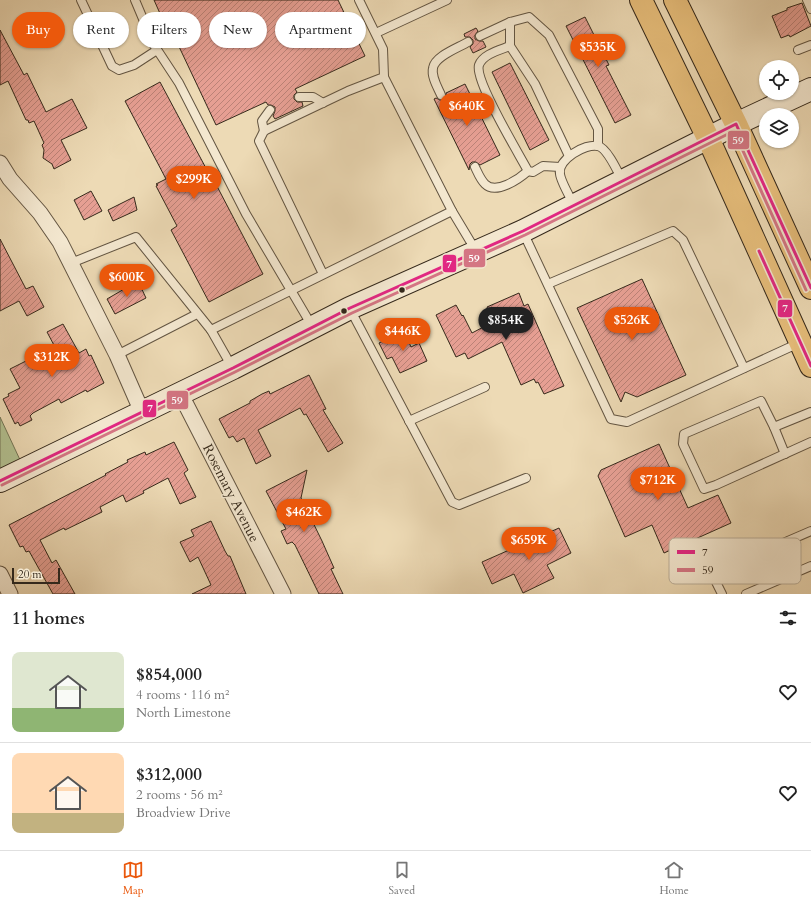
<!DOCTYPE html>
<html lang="en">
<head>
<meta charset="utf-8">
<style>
	:root { --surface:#fff; --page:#f2f2f2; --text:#222; --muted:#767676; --line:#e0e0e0; --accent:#ea580c }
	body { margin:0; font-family:Cardo,serif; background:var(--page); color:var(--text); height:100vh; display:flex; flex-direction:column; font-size:15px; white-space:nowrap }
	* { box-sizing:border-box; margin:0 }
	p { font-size:13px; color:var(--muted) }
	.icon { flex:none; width:22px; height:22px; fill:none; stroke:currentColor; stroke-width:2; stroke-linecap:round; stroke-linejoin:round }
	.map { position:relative; height:594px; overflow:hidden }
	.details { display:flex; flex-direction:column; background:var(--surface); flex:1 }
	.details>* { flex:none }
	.banner { position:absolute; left:12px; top:12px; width:400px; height:36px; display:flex; gap:8px }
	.buttons { position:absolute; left:759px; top:60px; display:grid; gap:8px }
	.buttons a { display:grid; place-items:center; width:40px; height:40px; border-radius:50%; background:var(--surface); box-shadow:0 1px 3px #0004; font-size:20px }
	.scale { position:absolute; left:12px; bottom:10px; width:48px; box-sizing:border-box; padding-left:4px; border:2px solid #35291b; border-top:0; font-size:11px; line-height:14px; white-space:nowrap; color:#35291b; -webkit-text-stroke:3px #f3e7cf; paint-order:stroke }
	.price { position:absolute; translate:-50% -34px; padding:0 9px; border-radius:14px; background:var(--accent); color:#fff; font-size:13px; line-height:26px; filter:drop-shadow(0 1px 2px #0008) }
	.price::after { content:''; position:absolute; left:50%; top:24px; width:12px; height:9px; margin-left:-6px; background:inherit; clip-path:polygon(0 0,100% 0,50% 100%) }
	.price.current { background:#222; color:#fff }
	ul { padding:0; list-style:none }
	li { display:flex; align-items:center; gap:12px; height:100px; padding:0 12px }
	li+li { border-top:1px solid var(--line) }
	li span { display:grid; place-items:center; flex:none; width:112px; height:80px; border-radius:8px; color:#555 }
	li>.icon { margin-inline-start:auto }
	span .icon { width:48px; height:48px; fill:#fffc; stroke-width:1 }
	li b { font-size:17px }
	h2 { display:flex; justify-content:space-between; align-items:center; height:48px; padding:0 12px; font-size:17px }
	.tag { padding:0 14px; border-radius:18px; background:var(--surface); box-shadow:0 1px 3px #0004; font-size:14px; line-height:36px }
	.tag.current { background:var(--accent); color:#fff }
	.dock { display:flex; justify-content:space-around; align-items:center; height:56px; border-top:1px solid var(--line); background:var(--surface); font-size:11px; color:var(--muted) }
	.dock a { display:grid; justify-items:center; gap:2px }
	.dock .current { color:var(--accent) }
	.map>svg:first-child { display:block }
	.grass { fill:#b3c191; stroke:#747556 }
	.building { fill:url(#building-hatch); stroke:#35291b }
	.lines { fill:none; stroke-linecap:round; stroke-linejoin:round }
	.lane-casing { stroke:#635542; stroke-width:10 }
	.street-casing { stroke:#635542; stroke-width:17 }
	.secondary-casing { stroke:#35291b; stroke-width:24 }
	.highway-casing { stroke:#35291b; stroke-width:24 }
	.lane { stroke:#f3e7cf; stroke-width:8 }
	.street { stroke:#f3e7cf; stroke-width:15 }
	.secondary { stroke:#f3e7cf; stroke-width:22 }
	.highway { stroke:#e6bd7a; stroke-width:22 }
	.bus-1-casing { stroke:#f3e7cf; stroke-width:6 }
	.bus-2-casing { stroke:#f3e7cf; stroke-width:6 }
	.bus-1 { stroke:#e12882; stroke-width:3 }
	.bus-2 { stroke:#d47583; stroke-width:3 }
	.bus-dot { fill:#35291b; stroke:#f3e7cf; stroke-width:1.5 }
	.labels { text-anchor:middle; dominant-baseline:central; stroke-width:3; stroke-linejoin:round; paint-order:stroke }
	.street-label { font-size:14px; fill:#35291b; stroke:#f3e7cf }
	.key { fill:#f3e7cf; stroke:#baae99; stroke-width:1 }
	.key-label { font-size:11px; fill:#35291b }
	.line-badge { stroke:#f3e7cf; stroke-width:1.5 }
	.badge-label { font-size:11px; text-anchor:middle; font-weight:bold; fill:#fff }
</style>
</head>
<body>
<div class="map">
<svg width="811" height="594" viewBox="0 0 811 594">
	<defs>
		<pattern id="building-hatch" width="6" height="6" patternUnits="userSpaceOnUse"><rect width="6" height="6" fill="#e69f93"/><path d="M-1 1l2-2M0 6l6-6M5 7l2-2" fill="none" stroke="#bb8277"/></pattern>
	</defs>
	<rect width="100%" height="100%" fill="#eddab5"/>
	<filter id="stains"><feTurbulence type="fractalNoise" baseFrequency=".005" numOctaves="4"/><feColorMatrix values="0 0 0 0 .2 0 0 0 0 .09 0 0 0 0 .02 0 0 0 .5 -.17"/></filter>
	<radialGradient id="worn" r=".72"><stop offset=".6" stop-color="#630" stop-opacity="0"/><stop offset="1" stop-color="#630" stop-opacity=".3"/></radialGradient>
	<path class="grass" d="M 0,417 L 21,462 L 0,471 Z"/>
	<g class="building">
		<path d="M 154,0 L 338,0 L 365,56 L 295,89 L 297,92 L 294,95 L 294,99 L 297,102 L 302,102 L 303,106 L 275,119 L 273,116 L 275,111 L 275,107 L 271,105 L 268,105 L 266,102 L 216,125 L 165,17 L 162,18 Z"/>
		<path d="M 802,3 L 811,26 L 790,37 L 789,35 L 781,38 L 772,16 L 787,10 L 787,8 Z"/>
		<path d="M 585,17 L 609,65 L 606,66 L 631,115 L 615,123 L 566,26 Z"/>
		<path d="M 476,28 L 478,31 L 475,35 L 475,39 L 479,41 L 483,41 L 486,47 L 473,53 L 470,47 L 473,44 L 473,40 L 470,37 L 465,37 L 464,34 Z"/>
		<path d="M 0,30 L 24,75 L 27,73 L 46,112 L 72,99 L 87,128 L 61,140 L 71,160 L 54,169 L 52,164 L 43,158 L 44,150 L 42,145 L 44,143 L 34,121 L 29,123 L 28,120 L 26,120 L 8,81 L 0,85 Z"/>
		<path d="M 510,63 L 549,140 L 530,150 L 492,72 Z"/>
		<path d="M 160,82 L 208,172 L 209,171 L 263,274 L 209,302 L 171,230 L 177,226 L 156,186 L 158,185 L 156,184 L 166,179 L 125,101 Z"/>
		<path d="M 465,84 L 500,155 L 480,165 L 476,162 L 472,162 L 470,164 L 469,170 L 434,99 L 436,98 L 440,100 L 444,100 L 446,96 L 446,93 Z"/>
		<path d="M 91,191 L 102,211 L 84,220 L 74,200 Z"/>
		<path d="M 134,197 L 137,210 L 113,221 L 108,210 Z"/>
		<path d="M 0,239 L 26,289 L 33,286 L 44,307 L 27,316 L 19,301 L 0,311 Z"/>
		<path d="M 642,279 L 686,375 L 637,397 L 625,392 L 621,402 L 577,308 Z"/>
		<path d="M 138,281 L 146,298 L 115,314 L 107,299 Z"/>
		<path d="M 519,293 L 524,306 L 528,304 L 564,386 L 544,394 L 538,382 L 536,383 L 534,379 L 521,385 L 502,342 L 468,359 L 465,353 L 456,357 L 436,315 L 456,305 L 462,316 L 463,315 L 472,333 L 493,322 L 487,307 Z"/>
		<path d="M 63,324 L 79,353 L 86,349 L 89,356 L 91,355 L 104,383 L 87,392 L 86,390 L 61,403 L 59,399 L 33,413 L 30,416 L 32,420 L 20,426 L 18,422 L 15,424 L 3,399 L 9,396 L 8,394 L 20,388 L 10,369 L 28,360 L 29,361 L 56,349 L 47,332 Z"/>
		<path d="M 404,331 L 411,347 L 419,343 L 427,361 L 400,373 L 392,357 L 387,359 L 379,343 Z"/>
		<path d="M 309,375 L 326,409 L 323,410 L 343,443 L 328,452 L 306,414 L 304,415 L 300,408 L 258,430 L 271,456 L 256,464 L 244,438 L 237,442 L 233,436 L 229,438 L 219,419 L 250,403 L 250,401 L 262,394 L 269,391 L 270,394 Z"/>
		<path d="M 174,442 L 188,470 L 184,473 L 196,497 L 180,504 L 168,478 L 143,491 L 144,493 L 126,502 L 123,495 L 100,507 L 102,512 L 65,530 L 64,528 L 40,540 L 52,563 L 56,560 L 75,594 L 53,594 L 29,551 L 26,552 L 23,546 L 20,547 L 9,525 L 106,475 L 105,474 L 128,462 L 127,460 L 145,452 L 146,455 Z"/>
		<path d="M 659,444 L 688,508 L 718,495 L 731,523 L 664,553 L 652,525 L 625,537 L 598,476 L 601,470 Z"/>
		<path d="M 307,470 L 301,498 L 322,541 L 334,568 L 331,569 L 343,594 L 319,594 L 295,545 L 292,542 L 287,544 L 281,531 L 286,529 L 266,491 Z"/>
		<path d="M 211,521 L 225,551 L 228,556 L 230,556 L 246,594 L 192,594 L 211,585 L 198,557 L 190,562 L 180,542 L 194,536 L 191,530 Z"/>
		<path d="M 559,528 L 571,553 L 547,565 L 554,578 L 523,593 L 514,574 L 492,584 L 482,562 Z"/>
	</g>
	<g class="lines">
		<g class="lane-casing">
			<g id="lane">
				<path d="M 81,0 L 112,66 L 119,70 L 134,65 L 157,50"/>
				<path d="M 135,0 L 154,45 L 179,83 L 246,214 L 312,326"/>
				<path d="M 807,0 L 811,9"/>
				<path d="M 376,33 L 447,0"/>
				<path d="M 480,36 L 510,22"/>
				<path d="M 510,46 L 535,84 L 569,156"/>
				<path d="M 798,50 L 811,45"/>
				<path d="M 384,77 L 452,211"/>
				<path d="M 441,95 C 438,88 431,77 433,68 C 435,56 458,48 468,42"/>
				<path d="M 299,97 L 313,97 L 323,103"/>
				<path d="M 264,131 L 262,121 L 270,110"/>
				<path d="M 475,167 C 478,173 480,179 485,184 C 496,195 519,179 528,171"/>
				<path d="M 560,167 L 543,166 L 533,172 L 528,171 C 519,154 474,80 479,65 C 483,54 500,50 510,46 L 510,22 L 529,17 L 549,35 L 598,129 L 598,146"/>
				<path d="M 574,205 C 570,197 561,182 560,174 C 557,160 585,143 598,146 C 607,148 618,172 622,180"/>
				<path d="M 523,232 L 611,419 L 627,422 L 799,343"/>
				<path d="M 71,263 L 136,237 L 211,330"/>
				<path d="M 323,274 L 259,141 L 264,131 L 348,91 L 384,77 L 383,49 L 359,0"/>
				<path d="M 548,284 L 673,231 L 683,240 L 744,368"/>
				<path d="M 350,309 L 452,502 L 459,505 L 526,478"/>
				<path d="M 117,355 L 197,314"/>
				<path d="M 232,367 L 211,330 L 452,211 L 476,251"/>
				<path d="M 811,412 L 774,427 L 761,401 L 684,434 L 683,444 L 704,489 L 716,485 L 811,442"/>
				<path d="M 409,421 L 485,387"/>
				<path d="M 774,427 L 785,454"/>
				<path d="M 722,594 L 714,578 L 716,572 L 811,531"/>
				<path d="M 746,594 L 811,566"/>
			</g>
		</g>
		<g class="street-casing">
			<g id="street">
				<path d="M 0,163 L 10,179 L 40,213 L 60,242 L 117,355 L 142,412"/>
				<path d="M 180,393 L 283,594"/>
				<path d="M 0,574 L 10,594"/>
			</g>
		</g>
		<g class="secondary-casing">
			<path id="secondary" d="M 0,481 L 233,368 L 350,308 L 523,231 L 736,124 L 811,89"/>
		</g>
		<g class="highway-casing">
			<g id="highway">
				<path d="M 641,0 L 708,138 L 811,366"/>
				<path d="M 675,0 L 736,124 L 811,288"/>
			</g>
		</g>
		<use href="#lane" class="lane"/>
		<use href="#street" class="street"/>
		<use href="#secondary" class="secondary"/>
		<use href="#highway" class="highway"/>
		<g class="bus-1-casing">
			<g id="bus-1">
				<path d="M 759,251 L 811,366"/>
				<path d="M 0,481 L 233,368 L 350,308 L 523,231 L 736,124 L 811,288"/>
			</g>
		</g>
		<g class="bus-2-casing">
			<path id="bus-2" d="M 2,485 L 235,372 L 352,313 L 525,235 L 734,131 L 806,290"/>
		</g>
		<use href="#bus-1" class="bus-1"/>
		<use href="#bus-2" class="bus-2"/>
	</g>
	<g class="bus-dot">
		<circle cx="402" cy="290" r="3.5"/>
		<circle cx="344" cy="311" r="3.5"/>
	</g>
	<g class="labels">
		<g class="street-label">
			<text transform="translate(231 493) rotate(63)">Rosemary Avenue</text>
		</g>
	</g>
	<rect x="669" y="538" width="132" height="46" rx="6" class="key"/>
	<rect x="677" y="550" width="18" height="4" fill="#e12882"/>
	<rect x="677" y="568" width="18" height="4" fill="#d47583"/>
	<g class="key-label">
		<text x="702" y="556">7</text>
		<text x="702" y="574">59</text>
	</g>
	<g class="line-badge">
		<rect x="727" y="130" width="23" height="20" rx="4" fill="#d47583"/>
		<rect x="463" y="248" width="23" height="20" rx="4" fill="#d47583"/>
		<rect x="442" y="254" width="15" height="19" rx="4" fill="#e12882"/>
		<rect x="777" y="299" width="16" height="19" rx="4" fill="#e12882"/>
		<rect x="166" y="390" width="23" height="20" rx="4" fill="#d47583"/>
		<rect x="142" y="399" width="15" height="19" rx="4" fill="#e12882"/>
	</g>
	<g class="badge-label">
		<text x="738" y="144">59</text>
		<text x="474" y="262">59</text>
		<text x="449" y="268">7</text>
		<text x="785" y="312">7</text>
		<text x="177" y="404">59</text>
		<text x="150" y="412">7</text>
	</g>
	<rect width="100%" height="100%" filter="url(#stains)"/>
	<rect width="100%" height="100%" fill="url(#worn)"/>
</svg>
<div class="buttons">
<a><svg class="icon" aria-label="locate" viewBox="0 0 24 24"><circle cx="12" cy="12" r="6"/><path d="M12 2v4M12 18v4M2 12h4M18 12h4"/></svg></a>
<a><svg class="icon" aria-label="layers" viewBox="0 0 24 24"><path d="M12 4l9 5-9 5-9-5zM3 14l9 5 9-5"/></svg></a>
</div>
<div class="scale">20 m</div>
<b class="price" style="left:598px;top:68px">$535K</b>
<b class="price" style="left:467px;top:127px">$640K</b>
<b class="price" style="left:194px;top:200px">$299K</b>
<b class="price" style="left:127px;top:298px">$600K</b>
<b class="price current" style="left:506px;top:341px">$854K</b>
<b class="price" style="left:632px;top:341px">$526K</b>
<b class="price" style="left:403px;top:352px">$446K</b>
<b class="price" style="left:52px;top:378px">$312K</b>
<b class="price" style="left:658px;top:501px">$712K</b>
<b class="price" style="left:304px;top:533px">$462K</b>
<b class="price" style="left:529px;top:561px">$659K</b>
<div class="banner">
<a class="tag current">Buy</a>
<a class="tag">Rent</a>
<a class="tag">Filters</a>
<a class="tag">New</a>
<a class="tag">Apartment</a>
</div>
</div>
<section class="details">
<h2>11 homes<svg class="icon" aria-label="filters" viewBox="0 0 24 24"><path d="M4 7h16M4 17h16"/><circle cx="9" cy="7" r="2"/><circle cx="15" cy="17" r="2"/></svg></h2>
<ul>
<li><span style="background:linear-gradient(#dfe7d0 70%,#8fb573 0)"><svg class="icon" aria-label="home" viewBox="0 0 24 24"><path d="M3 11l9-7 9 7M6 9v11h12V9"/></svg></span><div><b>$854,000</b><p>4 rooms · 116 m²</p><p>North Limestone</p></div><svg class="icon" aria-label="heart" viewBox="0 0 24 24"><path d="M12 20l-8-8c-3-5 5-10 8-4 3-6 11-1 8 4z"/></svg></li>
<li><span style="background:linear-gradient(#ffd9b3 75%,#c2b280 0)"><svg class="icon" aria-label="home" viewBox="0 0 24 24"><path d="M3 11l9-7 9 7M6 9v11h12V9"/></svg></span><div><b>$312,000</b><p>2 rooms · 56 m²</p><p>Broadview Drive</p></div><svg class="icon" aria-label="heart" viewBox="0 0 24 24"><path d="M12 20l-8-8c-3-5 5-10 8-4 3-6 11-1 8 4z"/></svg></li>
</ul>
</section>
<nav class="dock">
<a class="current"><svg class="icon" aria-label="map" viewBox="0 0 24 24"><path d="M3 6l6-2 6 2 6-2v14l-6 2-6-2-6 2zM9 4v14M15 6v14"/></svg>Map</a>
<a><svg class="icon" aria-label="saved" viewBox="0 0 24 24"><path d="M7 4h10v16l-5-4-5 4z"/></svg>Saved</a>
<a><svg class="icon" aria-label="home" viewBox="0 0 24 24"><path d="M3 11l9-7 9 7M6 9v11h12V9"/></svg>Home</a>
</nav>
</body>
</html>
